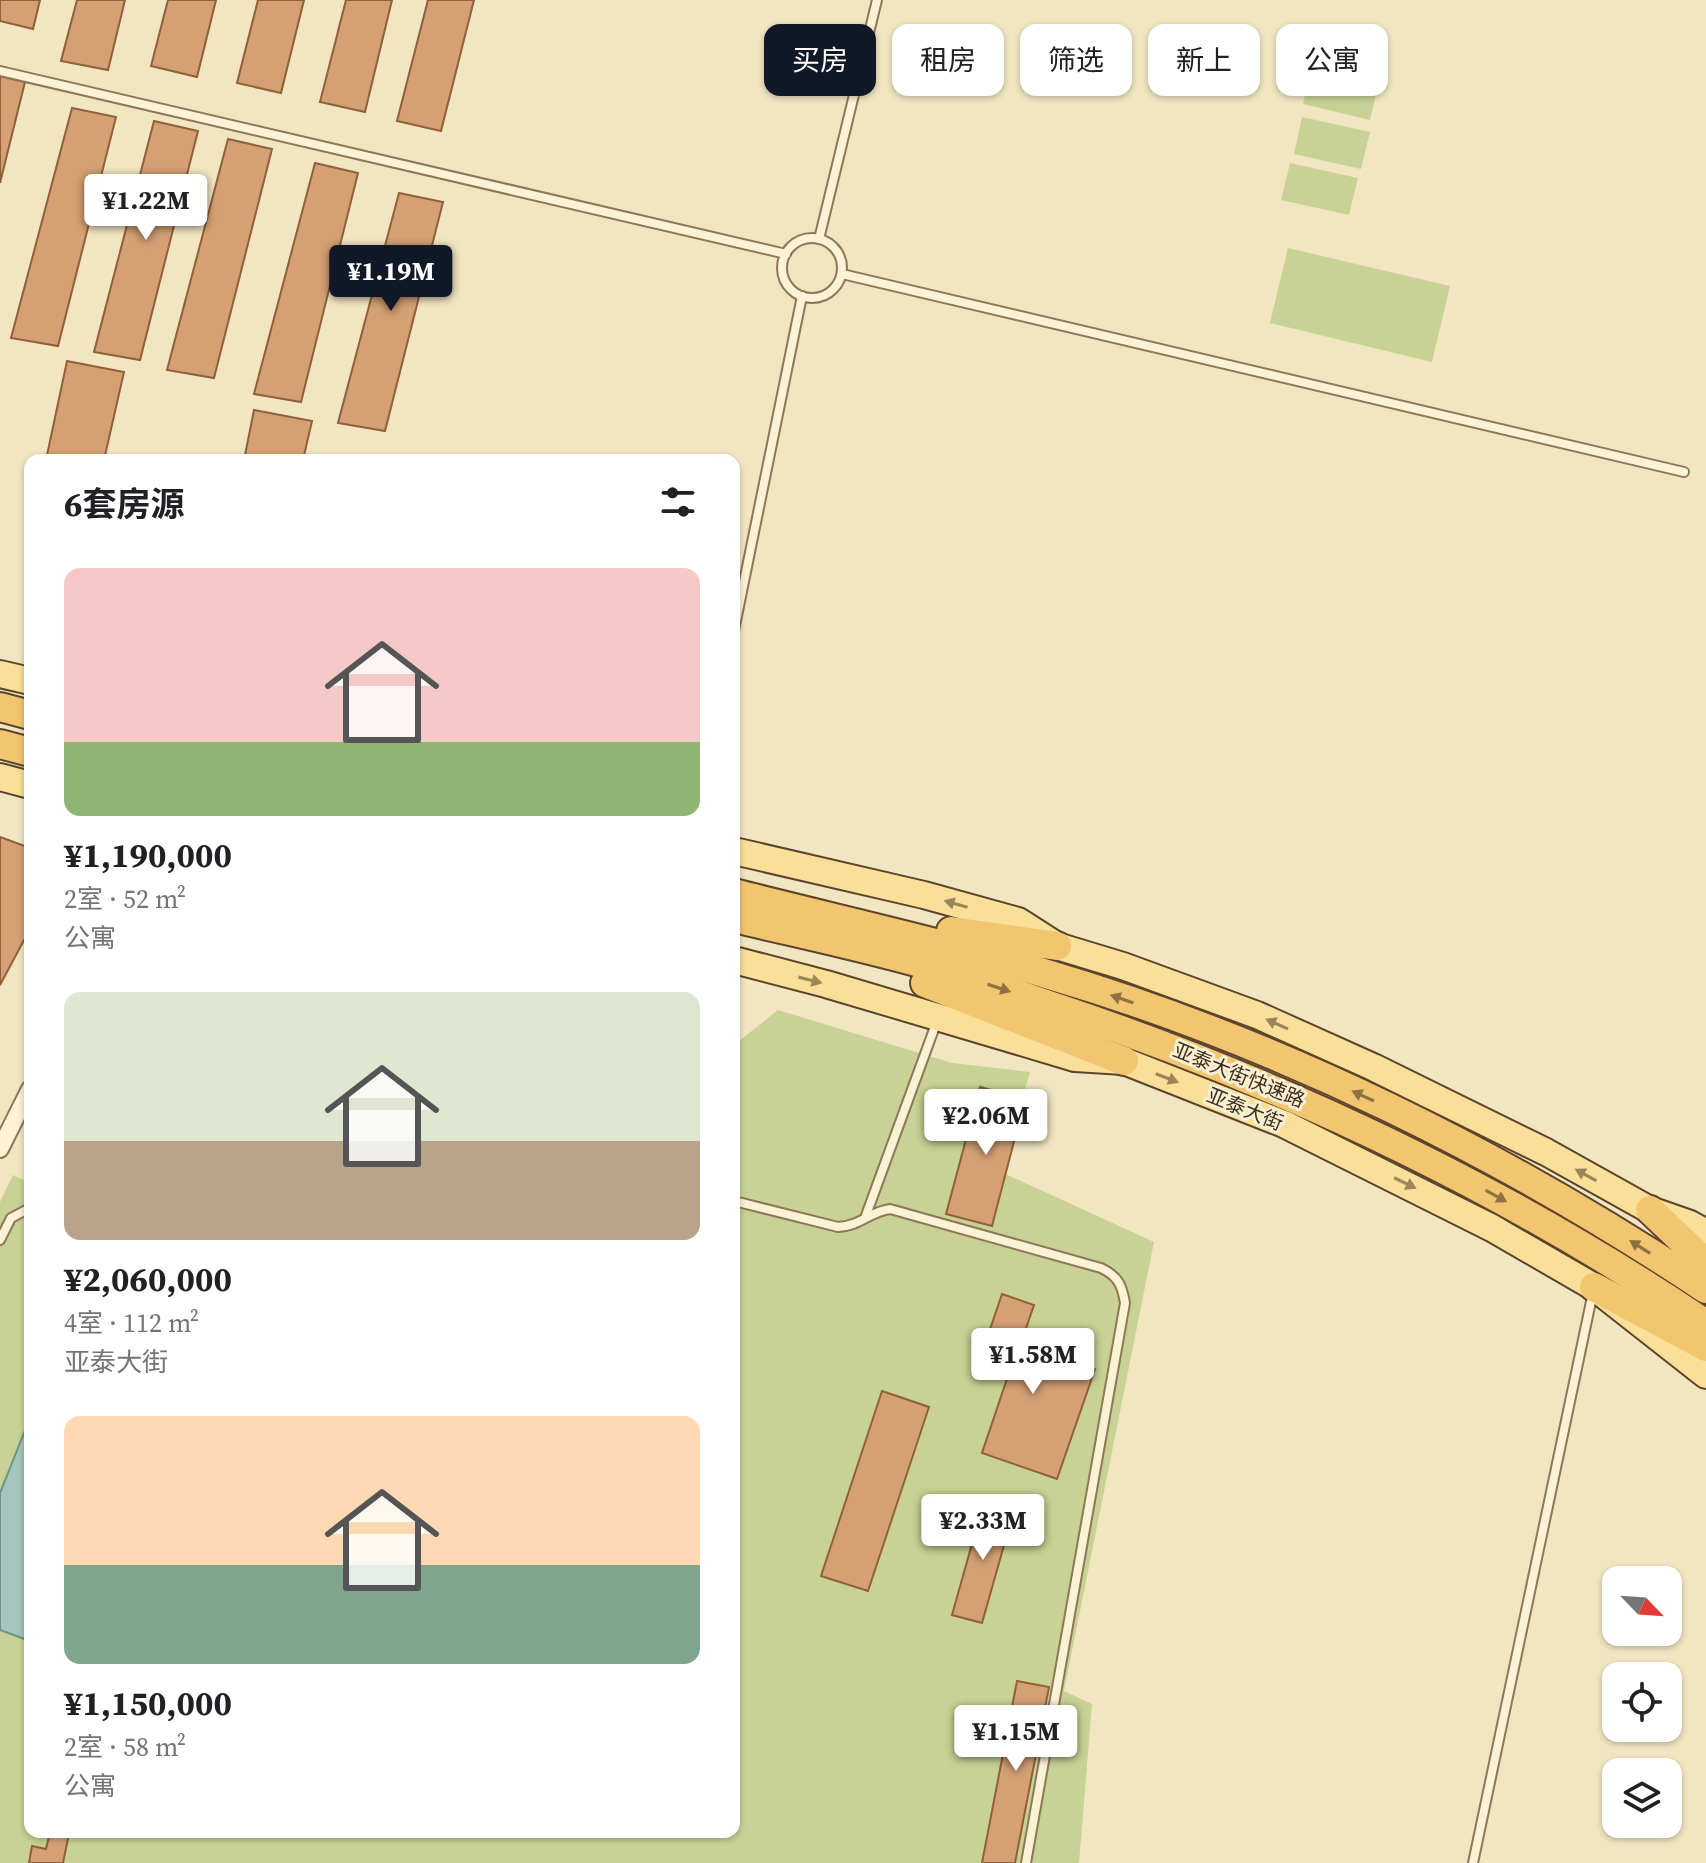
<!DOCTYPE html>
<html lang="zh">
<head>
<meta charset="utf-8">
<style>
	:root { --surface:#fff; --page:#f6f6f6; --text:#202124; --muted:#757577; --accent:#111827 }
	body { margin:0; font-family:"Source Serif 4","Noto Sans SC",serif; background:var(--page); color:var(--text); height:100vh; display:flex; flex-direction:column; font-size:30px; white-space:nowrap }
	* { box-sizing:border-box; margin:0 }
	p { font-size:26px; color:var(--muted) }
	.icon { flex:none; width:44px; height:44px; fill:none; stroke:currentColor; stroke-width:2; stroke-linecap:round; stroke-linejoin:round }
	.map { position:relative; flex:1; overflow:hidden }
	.side { position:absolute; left:24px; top:454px; width:716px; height:1384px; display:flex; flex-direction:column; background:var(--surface); border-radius:16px; box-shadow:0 2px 6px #0004 }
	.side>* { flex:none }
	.hud { position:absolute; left:764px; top:24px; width:760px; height:72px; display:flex; gap:16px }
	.needle { width:52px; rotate:115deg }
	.controls { position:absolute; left:1602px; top:1566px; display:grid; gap:16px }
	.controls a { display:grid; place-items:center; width:80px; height:80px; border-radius:16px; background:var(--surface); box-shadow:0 2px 6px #0004; font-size:40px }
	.price { position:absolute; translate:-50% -68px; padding:0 18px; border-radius:8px; background:#fff; color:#222; font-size:26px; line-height:52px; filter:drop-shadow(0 2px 4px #0008) }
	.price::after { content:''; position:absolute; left:50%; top:48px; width:24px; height:18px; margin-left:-12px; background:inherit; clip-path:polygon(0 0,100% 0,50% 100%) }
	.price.current { background:var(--accent); color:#fff }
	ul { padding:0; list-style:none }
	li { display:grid; align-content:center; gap:16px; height:424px; padding:0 40px }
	li span { display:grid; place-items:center; height:248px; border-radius:16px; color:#555 }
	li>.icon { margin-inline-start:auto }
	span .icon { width:144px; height:144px; fill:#fffc; stroke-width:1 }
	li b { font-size:34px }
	h2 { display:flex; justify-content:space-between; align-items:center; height:96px; padding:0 40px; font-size:34px }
	.chip { padding:0 28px; border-radius:16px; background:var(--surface); box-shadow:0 2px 6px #0004; font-size:28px; line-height:72px }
	.chip.current { background:var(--accent); color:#fff }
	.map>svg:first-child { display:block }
	.green { fill:#c8d295 }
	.water { fill:#a5c5bd; stroke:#6a948b; stroke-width:2 }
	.building { fill:#d4a074; stroke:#90603a; stroke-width:2 }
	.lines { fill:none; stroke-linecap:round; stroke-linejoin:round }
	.service-casing { stroke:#8e7757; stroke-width:12 }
	.minor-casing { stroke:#8e7757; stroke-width:20 }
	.primary-casing { stroke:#5c442c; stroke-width:30 }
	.trunk-casing { stroke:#5c442c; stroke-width:32 }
	.service { stroke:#fcf2d6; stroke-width:8 }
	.minor { stroke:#fcf2d6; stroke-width:16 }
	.primary { stroke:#f9df97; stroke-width:26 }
	.trunk { stroke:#f2c571; stroke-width:28 }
	.oneway { fill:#9b865a }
	.oneway2 { fill:#8e7243 }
	.labels { text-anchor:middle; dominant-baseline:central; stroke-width:6; stroke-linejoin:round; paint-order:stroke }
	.street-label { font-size:20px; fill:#3d2e1d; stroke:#f9efd3 }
</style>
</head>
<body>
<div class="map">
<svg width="1706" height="1863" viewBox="0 0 1706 1863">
	<rect width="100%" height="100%" fill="#f2e6c2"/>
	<g class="green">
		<path d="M 1311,67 L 1379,82 L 1370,120 L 1303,104 Z"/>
		<path d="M 1302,117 L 1370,132 L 1361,169 L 1294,154 Z"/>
		<path d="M 1290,163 L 1358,178 L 1349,215 L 1281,200 Z"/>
		<path d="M 1288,248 L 1450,286 L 1432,362 L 1270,323 Z"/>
		<path d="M 778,1010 L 952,1063 L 1030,1072 L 1001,1172 L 1154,1242 L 1064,1691 L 1092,1704 L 1079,1863 L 0,1863 L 0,1202 L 13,1175 L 30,1183 L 30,1832 L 734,1832 L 734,1045 Z"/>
	</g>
	<path class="water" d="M 30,1418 L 30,1641 L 0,1630 L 0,1493 Z"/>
	<g class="building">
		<path d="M 0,0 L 40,0 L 33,29 L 0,21 Z"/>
		<path d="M 77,0 L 125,0 L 108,70 L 61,61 Z"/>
		<path d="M 168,0 L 216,0 L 197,77 L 151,66 Z"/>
		<path d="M 258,0 L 304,0 L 281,93 L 237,83 Z"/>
		<path d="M 346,0 L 392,0 L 365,112 L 320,102 Z"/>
		<path d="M 428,0 L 474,0 L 441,131 L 397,121 Z"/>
		<path d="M 0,76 L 25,82 L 0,183 Z"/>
		<path d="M 72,108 L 116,117 L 58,346 L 11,338 Z"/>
		<path d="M 154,121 L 198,131 L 140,360 L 94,352 Z"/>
		<path d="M 228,139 L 272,149 L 214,378 L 167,370 Z"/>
		<path d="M 315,163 L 358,173 L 301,402 L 254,394 Z"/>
		<path d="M 399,193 L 443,202 L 385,431 L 338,423 Z"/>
		<path d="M 67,361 L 124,372 L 104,460 L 46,460 Z"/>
		<path d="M 254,410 L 312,421 L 303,460 L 244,460 Z"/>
		<path d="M 0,837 L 30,848 L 30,929 L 0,985 Z"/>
		<path d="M 980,1087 L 1025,1099 L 992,1226 L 946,1214 Z"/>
		<path d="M 1002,1294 L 1034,1305 L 1021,1343 L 1095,1369 L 1057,1479 L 982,1453 L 1012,1364 L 982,1353 Z"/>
		<path d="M 882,1391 L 929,1407 L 868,1591 L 821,1576 Z"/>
		<path d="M 984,1501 L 1014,1510 L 982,1623 L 952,1615 Z"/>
		<path d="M 1017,1681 L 1049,1687 L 1015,1863 L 982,1863 Z"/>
		<path d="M 50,1832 L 69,1834 L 63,1863 L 29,1863 L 32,1846 L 46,1849 Z"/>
	</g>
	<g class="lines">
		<g class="service-casing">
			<g id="service">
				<path d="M 0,71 L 786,254"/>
				<circle cx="812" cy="268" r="30"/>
				<path d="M 819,239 L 877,0"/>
				<path d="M 842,274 L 1684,472"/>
				<path d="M 734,631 L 802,296"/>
				<path d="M 734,1201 L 838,1227 C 860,1226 869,1212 890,1209 L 1101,1268 C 1118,1276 1122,1285 1125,1303 L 1026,1863"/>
				<path d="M 865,1218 L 937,1021"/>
				<path d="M 0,1240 L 11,1218 L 30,1208"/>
				<path d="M 1473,1863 L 1593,1292"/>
			</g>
		</g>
		<g class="minor-casing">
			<path id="minor" d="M 0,1149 L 30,1089"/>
		</g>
		<g class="primary-casing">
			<g id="primary">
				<path d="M 0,674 L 30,681"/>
				<path d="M 0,777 L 30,785"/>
				<path d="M 734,851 L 924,895 L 1018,921 L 1057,946 L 1123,966 L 1257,1015 L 1373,1067 L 1546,1152 L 1650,1210 L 1690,1224 L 1706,1233"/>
				<path d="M 734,960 L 826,984 L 1075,1058 L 1124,1061 L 1284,1124 L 1492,1228 L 1594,1287 L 1706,1375"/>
			</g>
		</g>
		<g class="trunk-casing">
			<g id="trunk">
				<path d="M 0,707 L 30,715"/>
				<path d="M 0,744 L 30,752"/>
				<path d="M 734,893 C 839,920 946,943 1050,975 C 1282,1044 1505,1155 1706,1289"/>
				<path d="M 734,918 C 801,934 868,948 934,967 C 977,979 1019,995 1061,1009 C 1290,1086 1505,1189 1706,1324"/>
				<path d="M 951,931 L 1057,946"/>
				<path d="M 925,983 L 1124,1061"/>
				<path d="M 1650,1210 L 1706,1263"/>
				<path d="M 1594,1287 L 1706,1347"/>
			</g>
		</g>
		<use href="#service" class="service"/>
		<use href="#minor" class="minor"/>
		<use href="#primary" class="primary"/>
		<use href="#trunk" class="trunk"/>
	</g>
	<defs><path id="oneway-solid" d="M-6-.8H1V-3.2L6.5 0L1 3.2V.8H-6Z" transform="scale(2)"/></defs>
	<g class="oneway">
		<use href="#oneway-solid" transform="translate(956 904) rotate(-164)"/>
		<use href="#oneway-solid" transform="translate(810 980) rotate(14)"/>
		<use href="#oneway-solid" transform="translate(1277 1024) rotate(-156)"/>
		<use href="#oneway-solid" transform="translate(1167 1078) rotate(21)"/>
		<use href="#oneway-solid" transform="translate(1586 1175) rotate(-151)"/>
		<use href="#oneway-solid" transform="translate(1405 1183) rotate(26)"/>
	</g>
	<g class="oneway2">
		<use href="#oneway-solid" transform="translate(999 988) rotate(18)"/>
		<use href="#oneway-solid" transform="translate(1122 999) rotate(-161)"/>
		<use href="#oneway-solid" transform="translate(1363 1096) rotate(-155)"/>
		<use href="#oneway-solid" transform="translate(1496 1196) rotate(29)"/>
		<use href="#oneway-solid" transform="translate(1640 1247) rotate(-148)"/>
	</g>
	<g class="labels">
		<g class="street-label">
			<text transform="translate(1239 1075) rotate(22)">亚泰大街快速路</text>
			<text transform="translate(1245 1109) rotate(22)">亚泰大街</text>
		</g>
	</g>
</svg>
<div class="controls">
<a><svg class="needle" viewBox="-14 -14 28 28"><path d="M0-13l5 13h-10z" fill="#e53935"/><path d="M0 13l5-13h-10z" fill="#757577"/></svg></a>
<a><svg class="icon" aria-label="locate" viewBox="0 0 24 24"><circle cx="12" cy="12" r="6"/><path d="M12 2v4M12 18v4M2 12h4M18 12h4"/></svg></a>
<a><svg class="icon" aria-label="layers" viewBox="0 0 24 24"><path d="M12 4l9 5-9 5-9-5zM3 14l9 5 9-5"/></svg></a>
</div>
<b class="price" style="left:146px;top:242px">¥1.22M</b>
<b class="price current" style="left:391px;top:313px">¥1.19M</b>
<b class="price" style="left:986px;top:1157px">¥2.06M</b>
<b class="price" style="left:1033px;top:1396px">¥1.58M</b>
<b class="price" style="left:983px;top:1562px">¥2.33M</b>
<b class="price" style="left:1016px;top:1773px">¥1.15M</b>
<div class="hud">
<a class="chip current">买房</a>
<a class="chip">租房</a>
<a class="chip">筛选</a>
<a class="chip">新上</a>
<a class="chip">公寓</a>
</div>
<section class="side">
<h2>6套房源<svg class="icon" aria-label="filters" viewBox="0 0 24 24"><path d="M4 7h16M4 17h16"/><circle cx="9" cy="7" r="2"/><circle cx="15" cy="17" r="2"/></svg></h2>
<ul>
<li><span style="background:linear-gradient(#f6c9c9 70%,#8fb573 0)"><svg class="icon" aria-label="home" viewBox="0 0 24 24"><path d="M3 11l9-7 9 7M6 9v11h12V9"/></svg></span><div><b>¥1,190,000</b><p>2室 · 52 m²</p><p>公寓</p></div></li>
<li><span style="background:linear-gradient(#dfe7d0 60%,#b9a48a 0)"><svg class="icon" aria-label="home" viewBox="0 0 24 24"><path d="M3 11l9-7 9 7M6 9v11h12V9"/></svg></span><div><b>¥2,060,000</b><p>4室 · 112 m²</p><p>亚泰大街</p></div></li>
<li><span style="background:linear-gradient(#ffd9b3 60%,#7fa58c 0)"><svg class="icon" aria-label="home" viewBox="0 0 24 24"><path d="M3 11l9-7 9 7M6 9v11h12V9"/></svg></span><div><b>¥1,150,000</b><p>2室 · 58 m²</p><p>公寓</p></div></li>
</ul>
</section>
</div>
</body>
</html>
